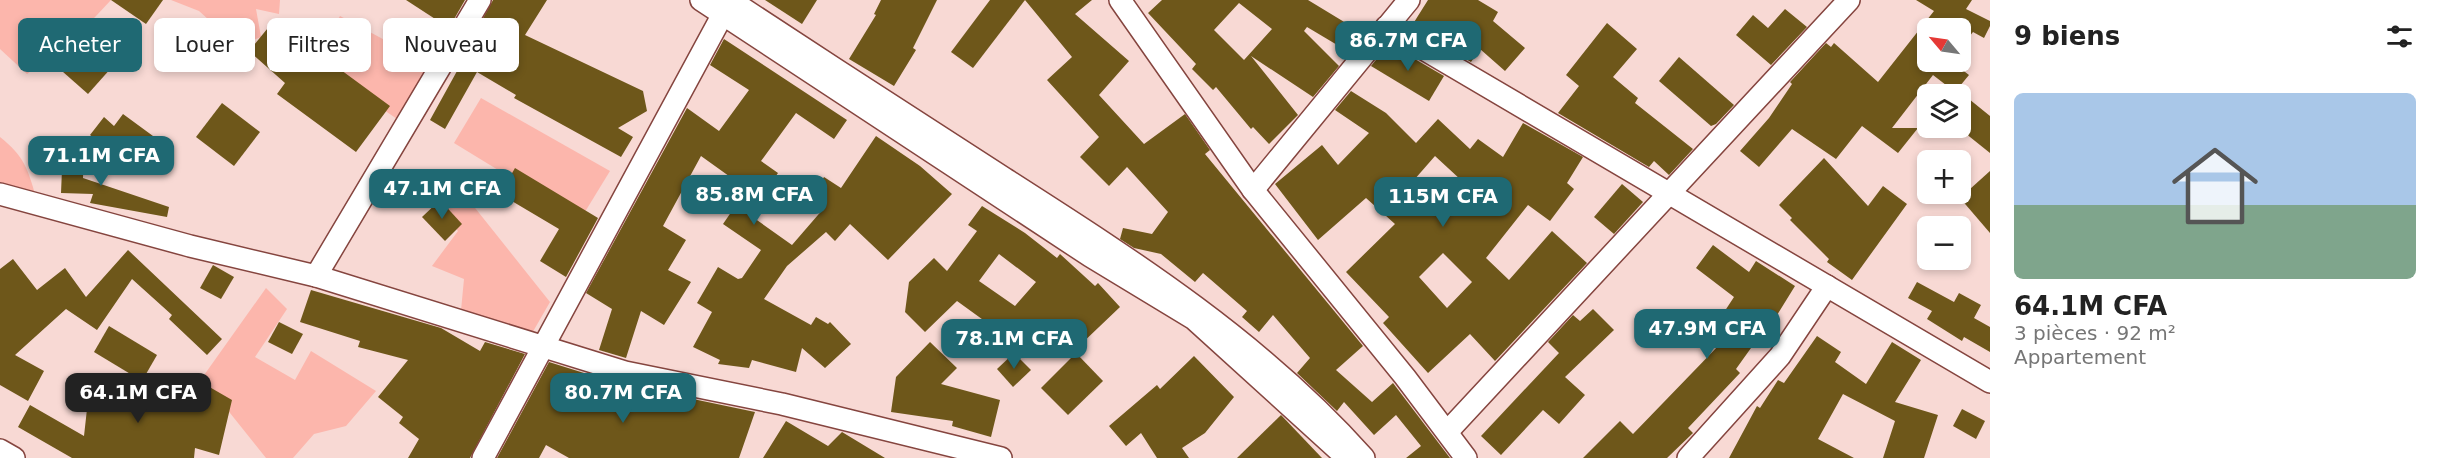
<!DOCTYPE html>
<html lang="fr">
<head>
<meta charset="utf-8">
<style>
	:root { --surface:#fff; --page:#f6f6f6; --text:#222; --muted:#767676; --accent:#1f6973 }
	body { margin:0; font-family:"DejaVu Sans",sans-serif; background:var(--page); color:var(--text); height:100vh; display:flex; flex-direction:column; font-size:22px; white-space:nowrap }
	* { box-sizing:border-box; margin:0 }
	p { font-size:20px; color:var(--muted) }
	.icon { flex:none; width:33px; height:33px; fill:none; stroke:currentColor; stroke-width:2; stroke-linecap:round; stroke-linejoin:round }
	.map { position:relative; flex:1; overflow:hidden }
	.panel { display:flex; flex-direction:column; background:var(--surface); width:450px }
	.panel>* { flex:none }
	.guide { position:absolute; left:18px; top:18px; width:570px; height:54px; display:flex; gap:12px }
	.needle { width:39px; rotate:299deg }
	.fabs { position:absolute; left:1917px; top:18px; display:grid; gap:12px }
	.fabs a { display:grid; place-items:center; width:54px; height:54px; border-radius:9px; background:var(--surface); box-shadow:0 3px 9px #0003; font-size:30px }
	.price { position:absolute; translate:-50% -51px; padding:0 14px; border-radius:12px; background:var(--accent); color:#fff; font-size:20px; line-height:39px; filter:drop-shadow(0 2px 3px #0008) }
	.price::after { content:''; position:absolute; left:50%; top:36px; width:18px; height:14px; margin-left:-9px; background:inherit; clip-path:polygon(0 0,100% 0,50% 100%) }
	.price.on { background:#222; color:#fff }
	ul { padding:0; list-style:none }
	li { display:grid; align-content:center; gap:12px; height:318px; padding:0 24px }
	li span { display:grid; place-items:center; height:186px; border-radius:9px; color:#555 }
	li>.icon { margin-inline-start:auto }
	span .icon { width:108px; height:108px; fill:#fffc; stroke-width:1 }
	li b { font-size:26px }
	h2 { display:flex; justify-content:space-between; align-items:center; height:72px; padding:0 24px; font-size:26px }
	.chip { padding:0 21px; border-radius:9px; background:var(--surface); box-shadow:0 3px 9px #0003; font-size:21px; line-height:54px }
	.chip.on { background:var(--accent); color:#fff }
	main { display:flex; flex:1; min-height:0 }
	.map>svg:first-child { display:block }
	.green { fill:#fcb6ac }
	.building { fill:#6e571a; fill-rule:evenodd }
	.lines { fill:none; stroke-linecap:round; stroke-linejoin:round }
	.minor-casing { stroke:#85453f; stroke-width:24 }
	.minor { stroke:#fff; stroke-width:21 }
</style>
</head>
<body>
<main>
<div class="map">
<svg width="1990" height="458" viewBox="0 0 1990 458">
	<rect width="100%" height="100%" fill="#f8d9d4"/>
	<g class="green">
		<path d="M 0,0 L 111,0 L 80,33 L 27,74 L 0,49 Z"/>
		<path d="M 171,0 L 280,0 L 279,14 L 256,9 L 261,37 L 238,46 L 199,11 Z"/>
		<path d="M 340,16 L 433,66 L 400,121 L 314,62 Z"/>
		<path d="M 481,98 L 610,171 L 580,220 L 454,143 Z"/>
		<path d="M 0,137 C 24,156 28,169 36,198 L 0,190 Z"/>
		<path d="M 448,174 L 550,302 L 527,342 L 460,321 L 464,279 L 432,266 L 458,231 L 414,182 Z"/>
		<path d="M 266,288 L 287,309 L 255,357 L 295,380 L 311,351 L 376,391 L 346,426 L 314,434 L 293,458 L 266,458 L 202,378 Z"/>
	</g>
	<g class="building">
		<path d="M 111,0 L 163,0 L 146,24 Z"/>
		<path d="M 406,0 L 465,0 L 449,28 Z"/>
		<path d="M 493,0 L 547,0 L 525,35 L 643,91 L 647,111 L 618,128 L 633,137 L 621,157 L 514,98 L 516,95 L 477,72 L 445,129 L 430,120 L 462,62 L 460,61 L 473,43 L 470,42 Z"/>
		<path d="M 765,0 L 817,0 L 802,24 Z"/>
		<path d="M 881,0 L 937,0 L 913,48 L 916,50 L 894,86 L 849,59 L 876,15 L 874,14 Z"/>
		<path d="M 990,0 L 1025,0 L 973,68 L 951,52 Z"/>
		<path d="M 1025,0 L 1092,0 L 1075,14 L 1129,61 L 1099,95 L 1144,144 L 1185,114 L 1210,150 L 1205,154 L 1363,346 L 1336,370 L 1372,402 L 1393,383 L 1450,458 L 1406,458 L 1421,446 L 1396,415 L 1374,435 L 1344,402 L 1337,411 L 1297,373 L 1310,358 L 1273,315 L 1259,332 L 1242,317 L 1247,311 L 1203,273 L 1195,282 L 1161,254 L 1134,248 L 1120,239 L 1123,228 L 1152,234 L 1168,212 L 1127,167 L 1109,186 L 1080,157 L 1099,137 L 1047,80 L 1072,57 Z"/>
		<path d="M 1162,0 L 1308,0 L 1364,34 L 1349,52 L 1307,27 L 1304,31 L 1339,66 L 1313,97 L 1251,56 L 1298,115 L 1269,144 L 1253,127 L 1251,129 L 1216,87 L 1213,90 L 1192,69 L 1196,64 L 1148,13 ZM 1239,3 L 1272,29 L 1244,60 L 1214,30 Z"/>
		<path d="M 1428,0 L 1478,0 L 1498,12 L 1493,21 L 1525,48 L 1505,71 L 1480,49 L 1471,62 L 1411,27 Z"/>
		<path d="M 1916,0 L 1972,0 L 1966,9 L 1990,21 L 1990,26 L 1984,38 L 1973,32 L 1960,48 L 1960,28 L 1928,28 L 1928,62 L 1952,62 L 1969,75 L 1955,92 L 1933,75 L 1892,128 L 1918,128 L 1898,153 L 1862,126 L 1836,159 L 1792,129 L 1759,167 L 1740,151 L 1769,118 L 1792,84 L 1790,82 L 1826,43 L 1831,47 L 1834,43 L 1878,82 L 1934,11 Z"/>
		<path d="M 1785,9 L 1807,27 L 1771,65 L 1736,35 L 1753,15 L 1768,28 Z"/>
		<path d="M 272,23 L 307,54 L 311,48 L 390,106 L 356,152 L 277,94 L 285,83 L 249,51 Z"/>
		<path d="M 1607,23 L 1637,49 L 1613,77 L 1638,98 L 1635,103 L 1693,149 L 1669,175 L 1654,161 L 1649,167 L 1558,113 L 1579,86 L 1566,75 Z"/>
		<path d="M 78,37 L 112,67 L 88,94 L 54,64 Z"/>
		<path d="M 724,39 L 847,120 L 834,139 L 796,113 L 761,161 L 778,173 L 755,206 L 760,209 L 754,218 L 792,245 L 824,208 L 810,199 L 824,177 L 841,188 L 876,136 L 920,166 L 952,194 L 888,260 L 850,224 L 835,241 L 826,232 L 787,266 L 764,299 L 811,325 L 816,317 L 828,324 L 830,322 L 851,344 L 825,368 L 802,348 L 796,372 L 752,360 L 749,368 L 718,364 L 720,360 L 693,347 L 712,312 L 697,303 L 718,267 L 738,279 L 742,278 L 761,250 L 723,224 L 747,189 L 701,156 L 663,226 L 686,240 L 668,270 L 691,282 L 664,325 L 641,311 L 626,358 L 599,350 L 612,309 L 586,293 L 687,108 L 719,131 L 749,90 L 710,65 Z"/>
		<path d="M 1389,44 L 1444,76 L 1429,101 L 1371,66 Z"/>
		<path d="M 1679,57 L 1734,105 L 1716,124 L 1711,126 L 1659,81 Z"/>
		<path d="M 1351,91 L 1386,113 L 1416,143 L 1438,119 L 1470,149 L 1478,139 L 1503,157 L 1523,123 L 1583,157 L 1567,183 L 1574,189 L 1550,221 L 1528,205 L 1486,258 L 1509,280 L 1552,231 L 1587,263 L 1495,361 L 1470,334 L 1428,373 L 1383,323 L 1389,317 L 1346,272 L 1395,224 L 1366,198 L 1318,240 L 1275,184 L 1322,145 L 1338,165 L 1369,133 L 1335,110 ZM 1435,156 L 1461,180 L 1435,214 L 1407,188 ZM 1443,253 L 1472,282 L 1447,308 L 1419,277 Z"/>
		<path d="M 1969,99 L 1990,116 L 1990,153 L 1960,129 L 1960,110 Z"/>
		<path d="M 222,103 L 260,132 L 234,166 L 196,137 Z"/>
		<path d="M 123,114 L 153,136 L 137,156 L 122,144 L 114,154 L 90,135 L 104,117 L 114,126 Z"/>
		<path d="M 63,146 L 84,147 L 83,178 L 169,207 L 167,217 L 90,203 L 93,194 L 61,193 Z"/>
		<path d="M 1824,158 L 1868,206 L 1883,186 L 1907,204 L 1852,280 L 1827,262 L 1829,259 L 1790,220 L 1792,218 L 1779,205 Z"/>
		<path d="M 515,168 L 598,218 L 566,277 L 540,261 L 559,229 L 500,194 Z"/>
		<path d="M 1990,171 L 1990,233 L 1960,198 Z"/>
		<path d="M 1622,184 L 1643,202 L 1614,234 L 1594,217 Z"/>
		<path d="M 440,200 L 462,224 L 445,241 L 422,217 Z"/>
		<path d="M 982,206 L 1025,233 L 1057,258 L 1060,254 L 1095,286 L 1098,283 L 1120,307 L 1078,347 L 1055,323 L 1025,356 L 983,326 L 986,322 L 957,301 L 925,332 L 905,312 L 909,282 L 934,258 L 947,271 L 977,231 L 968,225 ZM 999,254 L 1036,282 L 1015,306 L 979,281 Z"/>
		<path d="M 1713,245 L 1749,272 L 1756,261 L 1795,286 L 1764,336 L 1761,334 L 1736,369 L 1740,373 L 1688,428 L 1693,433 L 1667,458 L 1583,458 L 1620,421 L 1633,434 L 1721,343 L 1709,335 L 1734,297 L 1696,268 Z"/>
		<path d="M 128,250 L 222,339 L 207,355 L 169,319 L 172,315 L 132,279 L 97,330 L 66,309 L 15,355 L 44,371 L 28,401 L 0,385 L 0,269 L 13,259 L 37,290 L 65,268 L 86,297 Z"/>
		<path d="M 213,265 L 234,277 L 221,299 L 200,288 Z"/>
		<path d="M 1917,282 L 1954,302 L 1959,293 L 1981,305 L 1974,318 L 1990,327 L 1990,352 L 1964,337 L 1962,341 L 1927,319 L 1932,311 L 1908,298 Z"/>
		<path d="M 311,290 L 441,328 L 480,351 L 485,342 L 525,354 L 470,458 L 408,458 L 419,439 L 399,423 L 403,417 L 378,397 L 408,360 L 358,347 L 360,341 L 300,322 Z"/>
		<path d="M 1593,309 L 1614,330 L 1565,377 L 1585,395 L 1559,424 L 1543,410 L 1501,455 L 1481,436 L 1559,353 L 1548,342 L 1573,315 L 1580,321 Z"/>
		<path d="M 279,322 L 303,334 L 292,354 L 268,342 Z"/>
		<path d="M 109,326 L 157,355 L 142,381 L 94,352 Z"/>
		<path d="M 1817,336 L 1841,352 L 1835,362 L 1866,384 L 1892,342 L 1921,360 L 1895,402 L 1938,415 L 1924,458 L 1883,458 L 1895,421 L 1843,394 L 1818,439 L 1854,458 L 1729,458 L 1757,406 L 1760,408 L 1778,380 L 1784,383 Z"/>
		<path d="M 930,342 L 957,368 L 941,384 L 1000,400 L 991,437 L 952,426 L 953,421 L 891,412 L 896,377 Z"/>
		<path d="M 1014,353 L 1031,370 L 1013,387 L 997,369 Z"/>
		<path d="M 1076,353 L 1103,381 L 1068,415 L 1041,388 Z"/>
		<path d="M 1194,356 L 1234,397 L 1205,433 L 1182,448 L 1189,458 L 1157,458 L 1141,433 L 1126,446 L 1109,426 L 1157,385 L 1160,389 Z"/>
		<path d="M 549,362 L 584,373 L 576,388 L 608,408 L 619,383 L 657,395 L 658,392 L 671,394 L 692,406 L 693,399 L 755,412 L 739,458 L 569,458 L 546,445 L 539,458 L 497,458 Z"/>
		<path d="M 90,382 L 202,396 L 206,385 L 232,400 L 219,455 L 195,448 L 194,458 L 72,458 L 18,427 L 30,405 L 84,436 Z"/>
		<path d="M 1962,409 L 1985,421 L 1976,439 L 1953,426 Z"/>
		<path d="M 1281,415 L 1322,458 L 1237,458 Z"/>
		<path d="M 786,421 L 828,446 L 842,432 L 885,458 L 763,458 Z"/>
	</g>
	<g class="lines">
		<g class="minor-casing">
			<g id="minor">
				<path d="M 701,0 L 1090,256 L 1194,319 L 1347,458"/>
				<path d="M 730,0 C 821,60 912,119 1004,178 C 1132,260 1261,342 1364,458"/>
				<path d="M 1120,0 L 1253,190 L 1405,377 L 1466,458"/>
				<path d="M 1386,27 L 1990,382"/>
				<path d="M 1253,190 L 1409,0"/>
				<path d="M 0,194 L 190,246 L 316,276 L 625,372 L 782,404 L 1001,458"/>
				<path d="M 316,276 L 480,0"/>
				<path d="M 1448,431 L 1849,0"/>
				<path d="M 0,450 L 14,458"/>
				<path d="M 483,458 L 723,14"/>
				<path d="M 1688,458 L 1780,356 L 1827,286"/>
			</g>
		</g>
		<use href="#minor" class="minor"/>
	</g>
</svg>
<div class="fabs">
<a><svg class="needle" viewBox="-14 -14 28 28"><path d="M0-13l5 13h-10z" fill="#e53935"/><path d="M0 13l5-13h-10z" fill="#767676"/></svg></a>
<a><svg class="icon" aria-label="layers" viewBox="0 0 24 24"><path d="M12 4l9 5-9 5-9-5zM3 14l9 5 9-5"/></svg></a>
<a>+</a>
<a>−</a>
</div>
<b class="price" style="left:1408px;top:72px">86.7M CFA</b>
<b class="price" style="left:101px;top:187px">71.1M CFA</b>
<b class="price" style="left:442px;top:220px">47.1M CFA</b>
<b class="price" style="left:754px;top:226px">85.8M CFA</b>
<b class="price" style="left:1443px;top:228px">115M CFA</b>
<b class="price" style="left:1707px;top:360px">47.9M CFA</b>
<b class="price" style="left:1014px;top:370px">78.1M CFA</b>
<b class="price on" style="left:138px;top:424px">64.1M CFA</b>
<b class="price" style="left:623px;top:424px">80.7M CFA</b>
<div class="guide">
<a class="chip on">Acheter</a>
<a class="chip">Louer</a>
<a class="chip">Filtres</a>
<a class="chip">Nouveau</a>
</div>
</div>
<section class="panel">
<h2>9 biens<svg class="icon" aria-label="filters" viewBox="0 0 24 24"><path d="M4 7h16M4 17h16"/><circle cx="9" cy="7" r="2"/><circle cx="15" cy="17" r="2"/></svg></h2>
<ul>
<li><span style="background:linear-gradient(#a9c7e8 60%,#7fa58c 0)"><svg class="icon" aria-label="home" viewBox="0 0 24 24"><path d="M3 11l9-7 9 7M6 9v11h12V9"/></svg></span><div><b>64.1M CFA</b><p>3 pièces · 92 m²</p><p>Appartement</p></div></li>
</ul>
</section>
</main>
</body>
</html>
